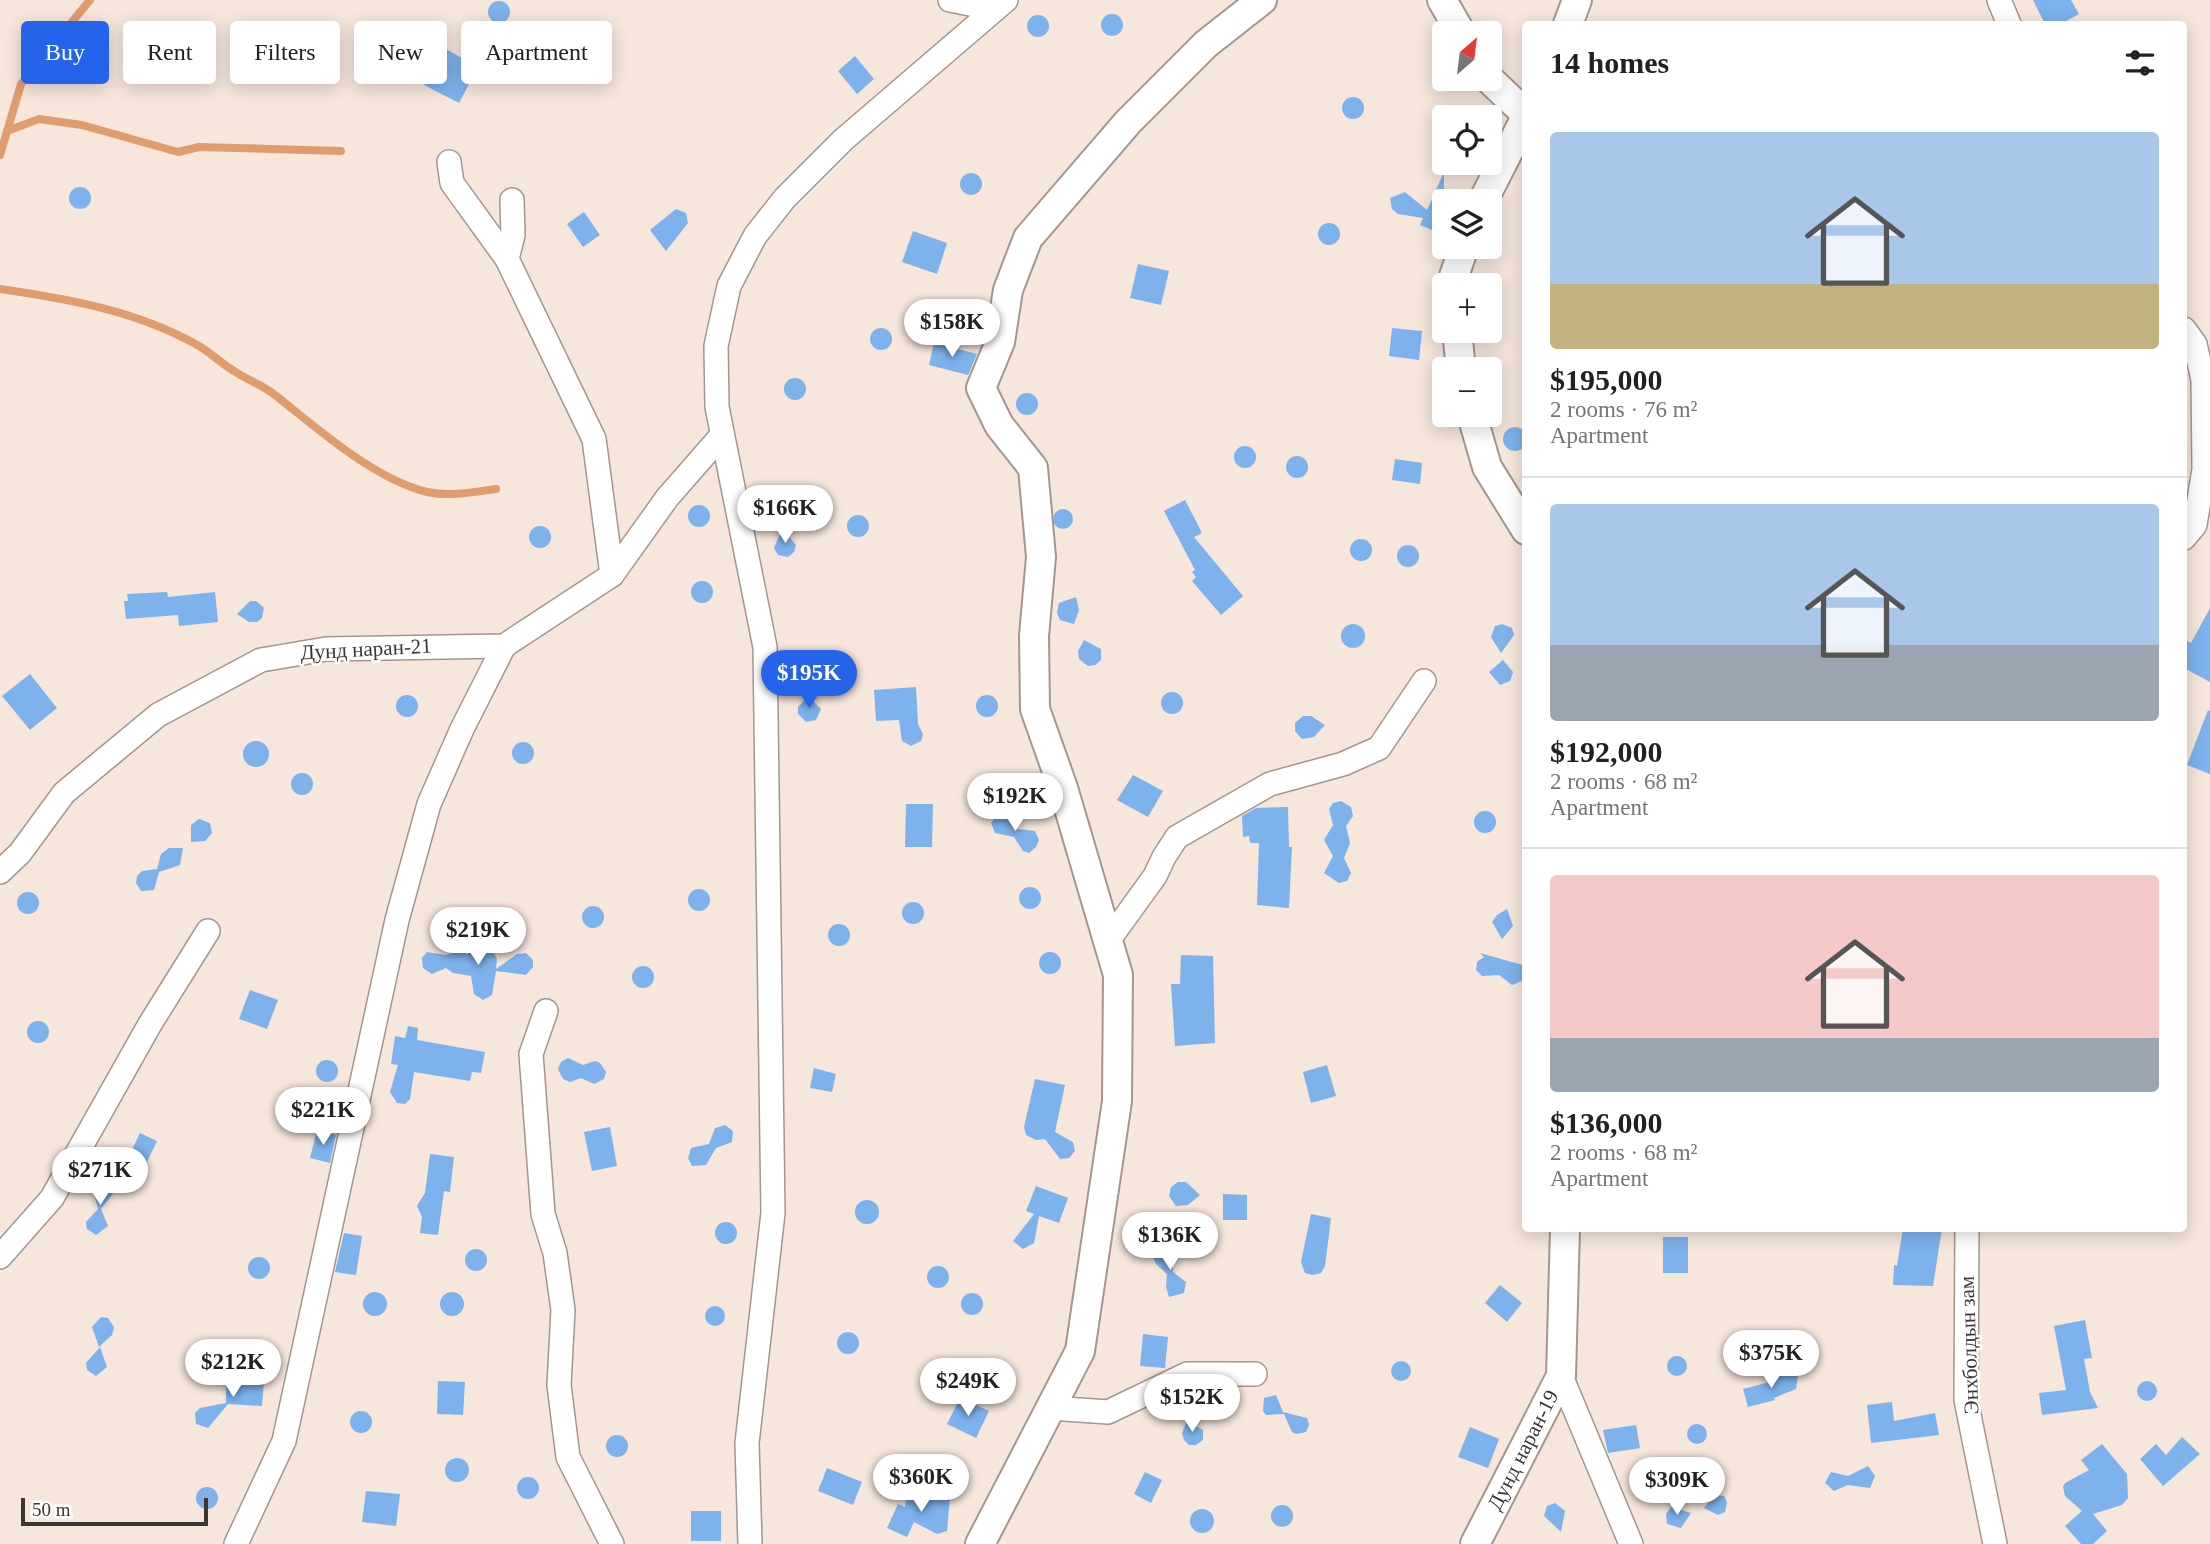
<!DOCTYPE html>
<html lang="en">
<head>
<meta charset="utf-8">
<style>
	:root { --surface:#fff; --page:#f6f6f6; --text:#202124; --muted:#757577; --line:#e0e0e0; --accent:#2563eb }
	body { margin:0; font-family:"Times New Roman",serif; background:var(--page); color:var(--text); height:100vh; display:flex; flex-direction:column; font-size:26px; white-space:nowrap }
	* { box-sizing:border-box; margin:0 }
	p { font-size:23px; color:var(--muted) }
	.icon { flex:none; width:38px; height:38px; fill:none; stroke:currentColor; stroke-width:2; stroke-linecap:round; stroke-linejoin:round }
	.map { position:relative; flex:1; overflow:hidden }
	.side { position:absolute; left:1522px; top:21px; width:665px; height:1211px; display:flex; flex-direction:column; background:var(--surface); border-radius:7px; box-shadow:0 4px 18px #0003 }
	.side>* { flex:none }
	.top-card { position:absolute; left:21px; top:21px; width:665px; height:63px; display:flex; gap:14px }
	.needle { width:46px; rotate:28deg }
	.controls { position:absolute; left:1432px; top:21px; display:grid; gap:14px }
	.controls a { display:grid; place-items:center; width:70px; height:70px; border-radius:7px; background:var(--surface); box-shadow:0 4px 18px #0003; font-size:35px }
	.scale { position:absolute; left:21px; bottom:18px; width:187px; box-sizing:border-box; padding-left:7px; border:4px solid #3c3632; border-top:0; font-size:19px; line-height:24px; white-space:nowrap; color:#3c3632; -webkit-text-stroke:5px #fff; paint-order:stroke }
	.price { position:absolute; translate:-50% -60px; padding:0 16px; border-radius:24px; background:#fff; color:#222; font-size:23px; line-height:46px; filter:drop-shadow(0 2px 4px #0008) }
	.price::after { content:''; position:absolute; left:50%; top:42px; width:21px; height:16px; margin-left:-10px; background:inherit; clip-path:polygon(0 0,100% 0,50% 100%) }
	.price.selected { background:var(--accent); color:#fff }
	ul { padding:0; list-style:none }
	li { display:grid; align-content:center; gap:14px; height:371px; padding:0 28px }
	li+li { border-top:2px solid var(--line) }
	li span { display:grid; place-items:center; height:217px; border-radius:7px; color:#555 }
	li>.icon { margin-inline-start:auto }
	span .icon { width:126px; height:126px; fill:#fffc; stroke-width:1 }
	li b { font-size:30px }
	h2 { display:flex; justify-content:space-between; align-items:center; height:84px; padding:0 28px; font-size:30px }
	.pill { padding:0 24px; border-radius:7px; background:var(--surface); box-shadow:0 4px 18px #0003; font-size:24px; line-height:63px }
	.pill.selected { background:var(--accent); color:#fff }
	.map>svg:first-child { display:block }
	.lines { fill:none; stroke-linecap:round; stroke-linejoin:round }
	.stream { stroke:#df9c6e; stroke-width:8 }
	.building { fill:#7db2ec }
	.minor-casing { stroke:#a4968d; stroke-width:26 }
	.tertiary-casing { stroke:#a4968d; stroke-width:32 }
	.minor { stroke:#fff; stroke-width:23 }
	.tertiary { stroke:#fff; stroke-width:28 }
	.labels { text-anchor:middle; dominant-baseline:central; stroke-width:5; stroke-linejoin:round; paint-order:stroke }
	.street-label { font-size:21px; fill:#3c3632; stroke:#fff }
</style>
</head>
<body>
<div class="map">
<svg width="2210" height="1544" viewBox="0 0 2210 1544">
	<rect width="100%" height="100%" fill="#f6e6dc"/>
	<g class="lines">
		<g class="stream">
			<path d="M 7,131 L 39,119 L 82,125 L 178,152 L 199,147 L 341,151"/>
			<path d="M 0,155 L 21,84 L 90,0"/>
			<path d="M 0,289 C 69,299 138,311 199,346 C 211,353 222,364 234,371 C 247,380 263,385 275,395 C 318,429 374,479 427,492 C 449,497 474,492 496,489"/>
		</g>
	</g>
	<g class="building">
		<path d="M 2033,0 L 2071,0 L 2079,14 L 2061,24 L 2045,24 Z"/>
		<circle cx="499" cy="12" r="11"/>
		<circle cx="1112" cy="25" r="11"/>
		<circle cx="1038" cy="26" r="11"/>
		<path d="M 444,48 L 478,67 L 459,103 L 424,85 Z"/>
		<path d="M 855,56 L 874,79 L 857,94 L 838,71 Z"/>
		<circle cx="1353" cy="108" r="11"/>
		<path d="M 1444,172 L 1444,235 L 1420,225 L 1423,218 L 1398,214 L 1392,209 L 1390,198 L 1405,192 L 1427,210 Z"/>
		<circle cx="971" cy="184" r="11"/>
		<circle cx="80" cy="198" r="11"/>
		<path d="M 676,209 L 686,213 L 688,223 L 666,251 L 650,230 Z"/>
		<path d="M 584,212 L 600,235 L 583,247 L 567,224 Z"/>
		<circle cx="1329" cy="234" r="11"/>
		<path d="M 913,231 L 947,243 L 937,274 L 902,262 Z"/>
		<path d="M 1138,264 L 1169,271 L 1161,305 L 1130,298 Z"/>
		<circle cx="881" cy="339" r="11"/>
		<path d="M 1392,328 L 1422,331 L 1419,360 L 1389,356 Z"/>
		<path d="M 934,343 L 977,354 L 968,375 L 929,365 Z"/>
		<circle cx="795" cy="389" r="11"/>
		<circle cx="1027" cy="404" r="11"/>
		<circle cx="1515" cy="439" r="12"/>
		<circle cx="1245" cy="457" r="11"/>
		<circle cx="1297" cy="467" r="11"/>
		<path d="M 1395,459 L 1422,463 L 1420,484 L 1392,480 Z"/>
		<path d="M 779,489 L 788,499 L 778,514 L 766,503 L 769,492 Z"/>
		<path d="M 1185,500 L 1202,533 L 1194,537 L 1243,596 L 1221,615 L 1192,581 L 1196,577 L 1192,572 L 1195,570 L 1164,511 Z"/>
		<circle cx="699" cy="516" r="11"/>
		<circle cx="1063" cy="519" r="10"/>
		<circle cx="858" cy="526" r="11"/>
		<circle cx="540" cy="537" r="11"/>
		<path d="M 782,529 L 796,545 L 794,552 L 788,557 L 778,555 L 774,548 Z"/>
		<circle cx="1361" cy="550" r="11"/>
		<circle cx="1408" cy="556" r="11"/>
		<circle cx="702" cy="592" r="11"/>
		<path d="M 167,592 L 168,597 L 215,592 L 218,622 L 179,626 L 178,615 L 126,619 L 124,601 L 128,601 L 127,594 Z"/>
		<path d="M 1076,597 L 1079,610 L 1074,624 L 1060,620 L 1057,613 L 1059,603 Z"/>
		<path d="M 250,601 L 256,601 L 264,608 L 262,618 L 257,622 L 249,622 L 237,614 Z"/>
		<path d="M 2210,608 L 2210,682 L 2184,668 L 2184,639 L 2191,643 Z"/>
		<circle cx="1353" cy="636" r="12"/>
		<path d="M 1502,624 L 1512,628 L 1514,635 L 1501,653 L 1491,637 L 1495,626 Z"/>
		<path d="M 1084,640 L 1101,649 L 1101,660 L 1095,665 L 1088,666 L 1079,659 L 1078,651 Z"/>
		<circle cx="809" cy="662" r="11"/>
		<path d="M 1503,660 L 1513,672 L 1510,681 L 1500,685 L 1489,672 Z"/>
		<path d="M 30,674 L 57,708 L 30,730 L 2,696 Z"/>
		<path d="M 916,687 L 918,724 L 923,734 L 921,741 L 911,746 L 902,741 L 899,720 L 876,721 L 874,690 Z"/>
		<circle cx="1172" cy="703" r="11"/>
		<circle cx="407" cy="706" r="11"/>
		<circle cx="987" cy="706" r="11"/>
		<path d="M 808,696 L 821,709 L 816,720 L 806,722 L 798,714 L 798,707 Z"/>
		<path d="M 2208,710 L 2210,711 L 2210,774 L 2187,765 Z"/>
		<path d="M 1311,716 L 1325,725 L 1314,737 L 1302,739 L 1295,731 L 1295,723 L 1303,716 Z"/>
		<circle cx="256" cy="754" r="13"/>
		<circle cx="523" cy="753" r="11"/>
		<circle cx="302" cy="784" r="11"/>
		<path d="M 1133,775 L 1163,791 L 1148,817 L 1117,800 Z"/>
		<path d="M 1341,801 L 1351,807 L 1353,816 L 1346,826 L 1350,843 L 1344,858 L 1351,873 L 1347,881 L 1339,883 L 1324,873 L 1333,856 L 1324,840 L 1333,825 L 1329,809 L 1333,803 Z"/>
		<path d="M 906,804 L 933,804 L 932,847 L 905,847 Z"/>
		<path d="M 1288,807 L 1289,847 L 1292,847 L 1289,908 L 1257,905 L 1259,843 L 1250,843 L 1249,836 L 1243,837 L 1242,816 L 1256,808 Z"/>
		<circle cx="1485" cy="822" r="11"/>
		<path d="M 1000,813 L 1010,817 L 1018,829 L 1035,831 L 1039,840 L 1036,847 L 1029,853 L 1023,851 L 1014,837 L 995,833 L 991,823 Z"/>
		<path d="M 199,819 L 210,823 L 212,833 L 205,841 L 191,842 L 191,825 Z"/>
		<path d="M 169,848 L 183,848 L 180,865 L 159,872 L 154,890 L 141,891 L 136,883 L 137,876 L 142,871 L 157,869 L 161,854 Z"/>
		<circle cx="1030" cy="898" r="11"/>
		<circle cx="699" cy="900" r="11"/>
		<circle cx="28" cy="903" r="11"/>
		<circle cx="913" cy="913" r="11"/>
		<circle cx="593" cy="917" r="11"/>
		<path d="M 1507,909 L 1513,926 L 1502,939 L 1492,922 L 1497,915 Z"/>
		<circle cx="839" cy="935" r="11"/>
		<path d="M 481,945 L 491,948 L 497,959 L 496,969 L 517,954 L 526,953 L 533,960 L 533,967 L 526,975 L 496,971 L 492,995 L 483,1000 L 474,994 L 471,976 L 453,973 L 446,968 L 432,974 L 423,968 L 422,958 L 427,952 L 446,955 L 459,951 L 467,954 Z"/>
		<circle cx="1050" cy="963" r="11"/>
		<path d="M 1480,953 L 1526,966 L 1522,981 L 1512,985 L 1499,975 L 1482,976 L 1476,970 L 1477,962 L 1484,957 Z"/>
		<path d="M 1181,955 L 1213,956 L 1215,1043 L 1175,1046 L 1171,984 L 1180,984 Z"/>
		<circle cx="643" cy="977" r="11"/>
		<path d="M 250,990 L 278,1000 L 267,1029 L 239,1019 Z"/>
		<circle cx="38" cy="1032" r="11"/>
		<path d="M 408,1026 L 418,1028 L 417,1040 L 485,1052 L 481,1073 L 472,1072 L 470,1081 L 414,1072 L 410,1099 L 405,1104 L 397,1103 L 390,1092 L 398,1065 L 391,1064 L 395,1036 L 405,1038 Z"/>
		<path d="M 568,1058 L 583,1065 L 595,1061 L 600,1063 L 606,1072 L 604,1079 L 594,1084 L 581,1078 L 570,1082 L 563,1079 L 558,1069 L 561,1062 Z"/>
		<circle cx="327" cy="1071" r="11"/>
		<path d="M 1327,1065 L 1336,1096 L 1311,1103 L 1303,1072 Z"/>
		<path d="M 814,1068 L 836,1074 L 832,1092 L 810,1088 Z"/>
		<path d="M 1035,1079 L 1065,1085 L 1055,1132 L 1073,1142 L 1075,1151 L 1069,1158 L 1060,1159 L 1045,1139 L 1036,1140 L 1026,1135 L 1024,1127 Z"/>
		<path d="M 725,1125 L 733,1131 L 732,1142 L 716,1148 L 706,1165 L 692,1166 L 688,1158 L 691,1148 L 709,1144 L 715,1128 Z"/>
		<path d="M 610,1127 L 617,1166 L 592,1171 L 584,1132 Z"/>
		<path d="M 317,1130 L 336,1135 L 330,1163 L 310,1158 Z"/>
		<path d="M 140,1133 L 157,1141 L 144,1168 L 127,1160 Z"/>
		<path d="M 430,1154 L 454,1157 L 450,1192 L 444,1191 L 438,1235 L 420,1233 L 422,1217 L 417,1206 L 425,1193 Z"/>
		<path d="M 99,1182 L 113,1182 L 114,1192 L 101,1209 L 108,1226 L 96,1235 L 87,1229 L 86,1222 L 98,1209 L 93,1190 Z"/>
		<path d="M 1178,1182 L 1186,1182 L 1200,1195 L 1188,1205 L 1176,1206 L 1169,1196 L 1171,1187 Z"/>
		<path d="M 1036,1186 L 1068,1198 L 1059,1223 L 1039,1216 L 1034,1243 L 1023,1249 L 1013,1241 L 1034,1214 L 1026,1211 Z"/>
		<path d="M 1223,1194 L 1247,1195 L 1247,1220 L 1223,1220 Z"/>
		<circle cx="867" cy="1212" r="12"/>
		<path d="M 1311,1214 L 1331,1218 L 1325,1266 L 1321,1273 L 1313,1275 L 1305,1273 L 1301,1262 Z"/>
		<circle cx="726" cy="1233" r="11"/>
		<path d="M 1903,1228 L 1942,1228 L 1933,1286 L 1893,1285 L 1894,1265 L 1897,1266 Z"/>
		<path d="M 344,1233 L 362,1236 L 356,1275 L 335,1272 Z"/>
		<rect x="1663" y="1237" width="25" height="36"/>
		<path d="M 1158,1248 L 1170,1249 L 1173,1254 L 1173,1272 L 1186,1282 L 1184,1293 L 1169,1297 L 1166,1287 L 1167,1274 L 1156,1264 L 1153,1257 Z"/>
		<circle cx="476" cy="1260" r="11"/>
		<circle cx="259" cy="1268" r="11"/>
		<circle cx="938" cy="1277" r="11"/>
		<path d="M 1500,1285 L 1522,1303 L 1507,1322 L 1485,1303 Z"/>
		<circle cx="452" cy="1304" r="12"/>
		<circle cx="375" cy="1304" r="12"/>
		<circle cx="972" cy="1304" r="11"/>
		<circle cx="715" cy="1316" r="10"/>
		<path d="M 101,1317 L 108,1318 L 114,1327 L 112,1335 L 99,1347 L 92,1327 Z"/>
		<path d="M 2085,1320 L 2092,1358 L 2084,1359 L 2090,1392 L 2098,1408 L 2042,1415 L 2039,1393 L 2066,1390 L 2054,1326 Z"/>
		<circle cx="848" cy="1343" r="11"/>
		<path d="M 1143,1334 L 1168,1337 L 1165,1368 L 1140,1366 Z"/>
		<path d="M 100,1347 L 107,1367 L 96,1376 L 87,1370 L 86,1363 Z"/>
		<circle cx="1677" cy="1366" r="10"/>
		<circle cx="1401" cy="1371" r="10"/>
		<path d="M 1789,1371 L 1798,1375 L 1796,1389 L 1774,1398 L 1775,1400 L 1748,1407 L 1743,1389 L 1770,1382 L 1771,1386 L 1784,1372 Z"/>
		<path d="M 226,1378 L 264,1381 L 262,1406 L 228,1404 L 208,1428 L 196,1424 L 195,1413 L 200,1408 L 226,1403 Z"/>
		<circle cx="2147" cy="1391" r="10"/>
		<path d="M 438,1381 L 465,1382 L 463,1415 L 437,1414 Z"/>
		<path d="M 1276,1395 L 1283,1412 L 1307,1418 L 1309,1425 L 1306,1432 L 1296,1434 L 1292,1432 L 1284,1414 L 1266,1415 L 1263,1411 L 1264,1398 Z"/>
		<path d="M 960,1398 L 989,1411 L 976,1438 L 947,1424 Z"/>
		<path d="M 1892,1402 L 1894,1421 L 1935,1413 L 1939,1435 L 1871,1443 L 1867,1405 Z"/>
		<circle cx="361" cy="1422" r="11"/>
		<path d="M 1187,1421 L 1203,1430 L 1203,1440 L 1196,1445 L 1189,1445 L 1184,1440 L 1182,1433 Z"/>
		<circle cx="1697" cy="1434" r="10"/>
		<path d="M 1636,1425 L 1640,1448 L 1608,1453 L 1603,1430 Z"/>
		<path d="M 1470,1427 L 1499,1439 L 1488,1468 L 1458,1457 Z"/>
		<circle cx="617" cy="1446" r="11"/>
		<path d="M 2182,1437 L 2200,1454 L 2163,1486 L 2140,1459 L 2156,1444 L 2166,1455 Z"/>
		<path d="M 2102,1444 L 2127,1474 L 2128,1498 L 2122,1505 L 2093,1514 L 2107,1531 L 2093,1544 L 2081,1544 L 2065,1526 L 2082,1511 L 2065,1496 L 2063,1487 L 2065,1483 L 2089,1470 L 2081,1460 Z"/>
		<circle cx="457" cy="1470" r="12"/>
		<path d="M 1868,1466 L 1875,1476 L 1870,1488 L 1848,1485 L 1834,1491 L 1825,1483 L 1831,1472 L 1848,1476 Z"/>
		<path d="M 827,1468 L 862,1482 L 853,1505 L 818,1491 Z"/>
		<path d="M 1145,1472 L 1162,1480 L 1151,1503 L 1134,1494 Z"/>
		<circle cx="528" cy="1488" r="11"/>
		<circle cx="207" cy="1498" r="11"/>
		<path d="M 366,1491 L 400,1494 L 396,1526 L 362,1522 Z"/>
		<path d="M 907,1491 L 950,1497 L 947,1531 L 937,1534 L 914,1522 L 907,1537 L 887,1528 L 898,1504 L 905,1507 Z"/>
		<path d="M 1714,1495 L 1724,1496 L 1727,1502 L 1725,1512 L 1718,1515 L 1704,1508 Z"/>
		<path d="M 1555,1503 L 1565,1511 L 1561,1532 L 1544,1516 L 1547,1506 Z"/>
		<circle cx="1282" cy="1516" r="11"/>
		<path d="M 1671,1507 L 1691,1513 L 1681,1528 L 1667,1524 L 1666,1514 Z"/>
		<circle cx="1202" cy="1521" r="12"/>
		<rect x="691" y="1511" width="30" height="30"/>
	</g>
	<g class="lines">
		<g class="minor-casing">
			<g id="minor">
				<path d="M 950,0 L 995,9"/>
				<path d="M 1999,0 L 2009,24"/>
				<path d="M 449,162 L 452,183 L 507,259"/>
				<path d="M 512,200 L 513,235 L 507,259 L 594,439 L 612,575"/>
				<path d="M 2184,329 L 2195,344 L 2203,380 L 2204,469 L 2195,525 L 2184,538"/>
				<path d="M 0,872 L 20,853 L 64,793 L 158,715 L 261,660 L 326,649 L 504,646 L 612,575 L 667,498 L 722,435"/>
				<path d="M 1108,941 L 1155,876 L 1164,857 L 1177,837 L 1270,784 L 1343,764 L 1379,748 L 1424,681"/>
				<path d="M 546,1011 L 531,1054 L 543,1214 L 555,1253 L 563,1310 L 559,1385 L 568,1457 L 612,1544"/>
				<path d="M 1967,1228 L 1966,1400 L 1995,1544"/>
				<path d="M 0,1257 L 52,1198 L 150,1024 L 208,931"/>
				<path d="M 1561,1376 L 1631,1544"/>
				<path d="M 1050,1408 L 1108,1412 L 1187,1374 L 1255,1374"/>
				<path d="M 236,1544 L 284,1441 L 397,920 L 429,804 L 462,729 L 504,646"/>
				<path d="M 750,1544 L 747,1443 L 773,1213 L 765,647 L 717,407 L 716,346 L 729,286 L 755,236 L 785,198 L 843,140 L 1006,0"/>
			</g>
		</g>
		<g class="tertiary-casing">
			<g id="tertiary">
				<path d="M 1442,0 L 1461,33"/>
				<path d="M 1568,24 L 1577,0"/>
				<path d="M 1489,79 L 1526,114"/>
				<path d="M 1483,201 L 1526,117"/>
				<path d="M 1456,285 L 1453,279 L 1464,247"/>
				<path d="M 1457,331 L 1461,369"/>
				<path d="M 1472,415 L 1487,467 L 1526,530"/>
				<path d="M 980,1544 L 1080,1351 L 1117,1101 L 1118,975 L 1063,788 L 1035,709 L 1034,636 L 1041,557 L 1033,468 L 999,425 L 981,388 L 1000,342 L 1008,290 L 1028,238 L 1128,122 L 1206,44 L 1262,0"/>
				<path d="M 1475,1544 L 1561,1376 L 1565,1228"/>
			</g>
		</g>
		<use href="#minor" class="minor"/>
		<use href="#tertiary" class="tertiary"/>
	</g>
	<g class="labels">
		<g class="street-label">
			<text transform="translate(366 649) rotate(-3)">Дунд наран-21</text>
			<text transform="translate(1969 1345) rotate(-92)">Энхболдын зам</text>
			<text transform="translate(1523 1450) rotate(-63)">Дунд наран-19</text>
		</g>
	</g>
</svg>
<div class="controls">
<a><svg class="needle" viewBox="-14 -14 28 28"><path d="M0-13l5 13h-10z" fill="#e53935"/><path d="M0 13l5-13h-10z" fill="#757577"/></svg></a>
<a><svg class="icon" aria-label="locate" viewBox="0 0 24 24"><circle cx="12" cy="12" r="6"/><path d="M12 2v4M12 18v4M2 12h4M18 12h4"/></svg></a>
<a><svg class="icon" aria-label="layers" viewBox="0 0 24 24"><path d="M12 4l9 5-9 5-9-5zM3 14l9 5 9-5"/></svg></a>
<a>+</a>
<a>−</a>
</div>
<div class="scale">50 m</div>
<b class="price" style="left:952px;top:359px">$158K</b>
<b class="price" style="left:785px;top:545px">$166K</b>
<b class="price selected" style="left:809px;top:710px">$195K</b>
<b class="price" style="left:1015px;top:833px">$192K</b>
<b class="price" style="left:478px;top:967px">$219K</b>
<b class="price" style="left:323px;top:1147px">$221K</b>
<b class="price" style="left:100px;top:1207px">$271K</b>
<b class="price" style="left:1170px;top:1272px">$136K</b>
<b class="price" style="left:1771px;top:1390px">$375K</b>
<b class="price" style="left:233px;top:1399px">$212K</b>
<b class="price" style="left:968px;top:1418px">$249K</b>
<b class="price" style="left:1192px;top:1434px">$152K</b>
<b class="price" style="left:921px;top:1514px">$360K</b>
<b class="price" style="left:1677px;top:1517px">$309K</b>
<div class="top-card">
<a class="pill selected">Buy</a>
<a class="pill">Rent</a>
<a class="pill">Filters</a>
<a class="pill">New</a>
<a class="pill">Apartment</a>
</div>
<section class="side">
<h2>14 homes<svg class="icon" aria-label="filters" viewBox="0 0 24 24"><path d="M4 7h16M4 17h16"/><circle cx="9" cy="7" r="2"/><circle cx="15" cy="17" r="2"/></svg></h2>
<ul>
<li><span style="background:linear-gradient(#a9c7e8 70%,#c2b280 0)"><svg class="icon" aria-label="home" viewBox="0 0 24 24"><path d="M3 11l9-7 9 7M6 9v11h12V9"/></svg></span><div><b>$195,000</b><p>2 rooms · 76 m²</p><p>Apartment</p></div></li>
<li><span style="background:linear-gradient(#a9c7e8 65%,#9aa5b1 0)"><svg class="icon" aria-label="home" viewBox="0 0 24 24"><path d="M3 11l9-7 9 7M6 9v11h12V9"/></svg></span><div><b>$192,000</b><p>2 rooms · 68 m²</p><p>Apartment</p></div></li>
<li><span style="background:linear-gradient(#f6c9c9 75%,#9aa5b1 0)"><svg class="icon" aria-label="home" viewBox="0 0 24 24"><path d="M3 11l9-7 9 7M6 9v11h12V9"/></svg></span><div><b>$136,000</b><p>2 rooms · 68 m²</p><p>Apartment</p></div></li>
</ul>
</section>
</div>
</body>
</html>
